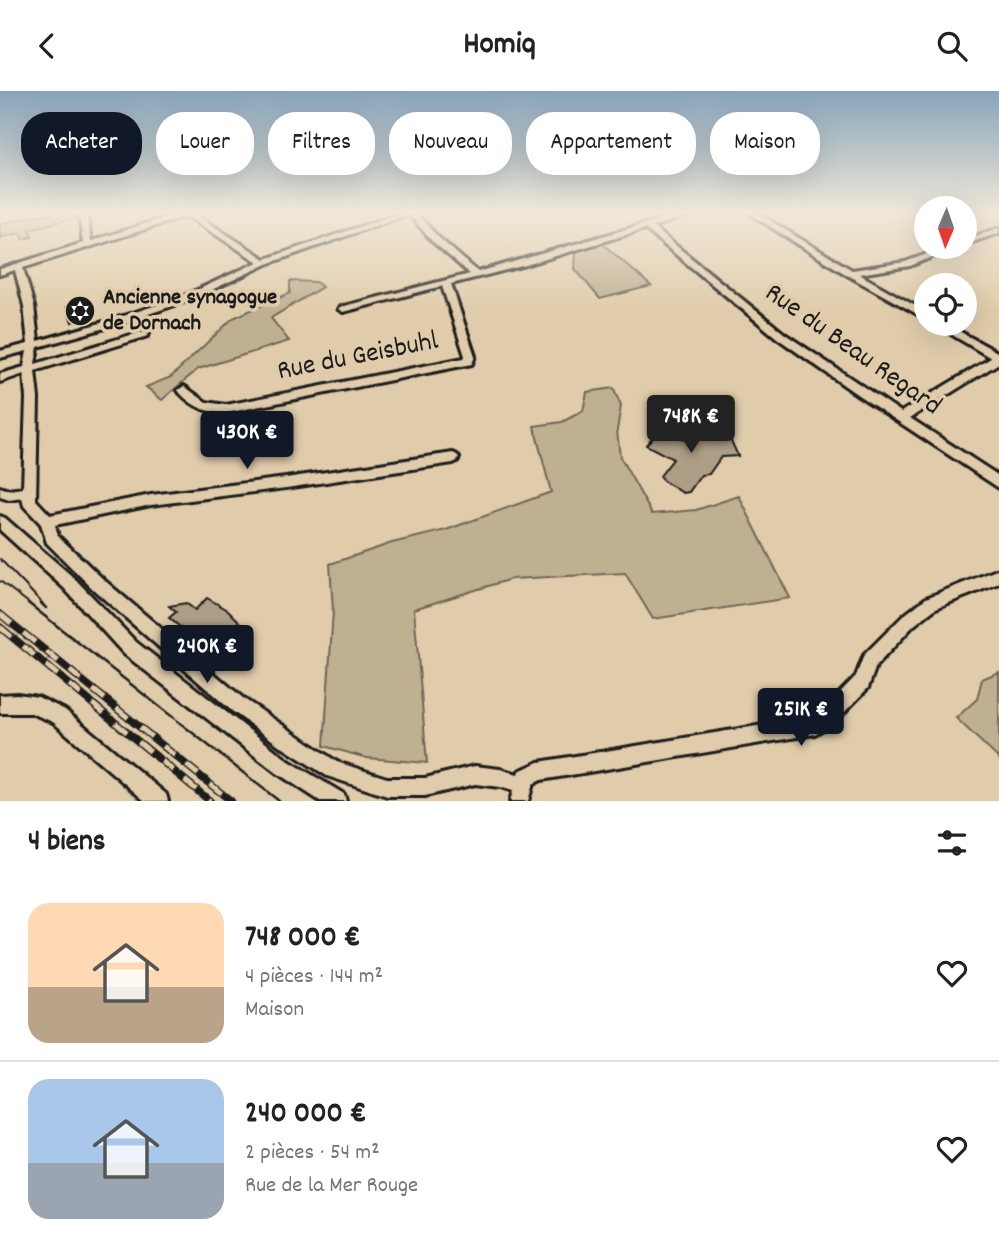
<!DOCTYPE html>
<html lang="fr">
<head>
<meta charset="utf-8">
<style>
	:root { --surface:#fff; --page:#f2f2f2; --text:#222; --muted:#767676; --line:#e0e0e0; --accent:#111827 }
	body { margin:0; font-family:Dekko,sans-serif; background:var(--page); color:var(--text); height:100vh; display:flex; flex-direction:column; font-size:26px; white-space:nowrap }
	* { box-sizing:border-box; margin:0 }
	p { font-size:23px; color:var(--muted) }
	.icon { flex:none; width:38px; height:38px; fill:none; stroke:currentColor; stroke-width:2; stroke-linecap:round; stroke-linejoin:round }
	.map { position:relative; height:710px; overflow:hidden }
	.side { display:flex; flex-direction:column; background:var(--surface); flex:1 }
	.side>* { flex:none }
	.hud { position:absolute; left:21px; top:21px; width:957px; height:63px; display:flex; gap:14px }
	.needle { width:46px; rotate:182deg }
	.fabs { position:absolute; left:914px; top:105px; display:grid; gap:14px }
	.fabs a { display:grid; place-items:center; width:63px; height:63px; border-radius:50%; background:var(--surface); box-shadow:0 7px 28px #0002; font-size:35px }
	.price { position:absolute; translate:-50% -60px; padding:0 16px; border-radius:7px; background:var(--accent); color:#fff; font-size:23px; line-height:46px; filter:drop-shadow(0 2px 4px #0008) }
	.price::after { content:''; position:absolute; left:50%; top:42px; width:21px; height:16px; margin-left:-10px; background:inherit; clip-path:polygon(0 0,100% 0,50% 100%) }
	.price.current { background:#222; color:#fff }
	ul { padding:0; list-style:none }
	li { display:flex; align-items:center; gap:21px; height:175px; padding:0 28px }
	li+li { border-top:2px solid var(--line) }
	li span { display:grid; place-items:center; flex:none; width:196px; height:140px; border-radius:21px; color:#555 }
	li>.icon { margin-inline-start:auto }
	span .icon { width:84px; height:84px; fill:#fffc; stroke-width:1 }
	li b { font-size:30px }
	h2 { display:flex; justify-content:space-between; align-items:center; height:84px; padding:0 28px; font-size:30px }
	.pill { padding:0 24px; border-radius:28px; background:var(--surface); box-shadow:0 7px 28px #0002; font-size:24px; line-height:63px }
	.pill.current { background:var(--accent); color:#fff }
	header { display:flex; justify-content:space-between; align-items:center; height:91px; padding:0 28px; background:var(--surface); font-size:32px; font-weight:700 }
	.map>svg:first-child { display:block }
	.green { fill:#c0b092; stroke:#6e6657; stroke-width:2 }
	.building { fill:#ad9e85; stroke:#1c1c1c; stroke-width:2 }
	.lines { fill:none; stroke-linecap:round; stroke-linejoin:round }
	.minor-casing { stroke:#1c1c1c; stroke-width:6 }
	.minor { fill:#e0ccaa; fill-rule:evenodd }
	.tram-far1 { stroke:#1c1c1c; stroke-width:2 }
	.tram { stroke:#1c1c1c; stroke-width:2.5 }
	.rail-casing { stroke:#1c1c1c; stroke-width:8 }
	.rail { stroke:#e0ccaa; stroke-width:5; stroke-dasharray:15; stroke-linecap:butt }
	.labels { text-anchor:middle; dominant-baseline:central; stroke-width:7; stroke-linejoin:round; paint-order:stroke }
	.far-poi-label { font-size:23px; font-weight:bold; fill:#1c1c1c; stroke:#e0ccaa; text-anchor:start }
	.street-label { font-size:28px; fill:#1c1c1c; stroke:#e0ccaa }
</style>
</head>
<body>
<header><svg class="icon" aria-label="back" viewBox="0 0 24 24"><path d="M15 5l-7 7 7 7"/></svg>Homiq<svg class="icon" aria-label="search" viewBox="0 0 24 24"><circle cx="10" cy="10" r="6"/><path d="M15 15l6 6"/></svg></header>
<div class="map">
<svg width="999" height="710" viewBox="0 0 999 710">
	<rect width="100%" height="100%" fill="#e0ccaa"/>
	<filter id="ink" filterUnits="userSpaceOnUse"><feTurbulence type="fractalNoise" baseFrequency=".0143" numOctaves="2"/><feDisplacementMap in="SourceGraphic" scale="14" xChannelSelector="R" yChannelSelector="G"/><feConvolveMatrix kernelMatrix="1 2 1 2 8 2 1 2 1" color-interpolation-filters="sRGB"/></filter>
	<g filter="url(#ink)">
		<g class="green">
			<path d="M 42,123 L 51,123 L 54,127 L 78,123 L 78,126 L 30,138 L 32,146 L 23,148 L 20,142 L 0,147 L 0,133 Z"/>
			<path d="M 603,153 L 651,195 L 600,208 L 575,178 L 576,160 Z"/>
			<path d="M 290,190 L 316,191 L 322,196 L 271,227 L 289,250 L 198,278 L 162,309 L 146,296 L 171,286 L 233,227 L 290,202 Z"/>
			<path d="M 613,297 L 621,315 L 617,339 L 620,366 L 652,423 L 696,419 L 739,405 L 790,507 L 653,528 L 625,482 L 511,488 L 414,518 L 427,672 L 367,667 L 324,655 L 333,520 L 330,473 L 392,452 L 446,439 L 551,401 L 534,335 L 562,331 L 583,320 L 587,301 Z"/>
			<path d="M 999,581 L 999,668 L 956,627 L 977,608 L 982,588 Z"/>
		</g>
		<g class="building">
			<path d="M 88,209 L 93,224 L 72,231 L 67,216 Z"/>
			<path d="M 699,335 L 729,345 L 738,365 L 721,366 L 709,383 L 701,384 L 689,401 L 683,402 L 662,389 L 660,385 L 673,368 L 646,354 L 659,338 L 664,338 L 687,350 Z"/>
			<path d="M 207,507 L 228,519 L 251,542 L 239,555 L 243,558 L 233,568 L 229,565 L 222,572 L 209,560 L 205,563 L 193,553 L 196,549 L 169,527 L 176,521 L 169,515 L 186,512 L 195,519 Z"/>
		</g>
		<g class="lines">
			<g class="minor-casing">
				<g id="minor">
					<path d="M 79,123 L 87,123 L 91,150 L 176,123 L 195,123 L 265,168 L 397,123 L 408,123 L 267,173 L 190,209 L 119,233 L 38,256 L 35,273 L 144,240 L 149,243 L 148,245 L 35,280 L 38,307 L 36,409 L 50,424 L 151,404 L 286,387 L 453,362 L 457,364 L 459,367 L 457,370 L 453,372 L 286,397 L 151,414 L 55,434 L 58,445 L 104,489 L 244,608 L 337,671 L 387,687 L 425,687 L 475,675 L 500,678 L 518,683 L 519,680 L 539,671 L 812,626 L 823,619 L 856,585 L 864,564 L 903,525 L 926,507 L 999,478 L 999,492 L 936,517 L 913,535 L 876,575 L 868,597 L 835,631 L 815,643 L 541,689 L 533,693 L 528,710 L 510,710 L 513,700 L 500,696 L 475,693 L 425,705 L 387,705 L 327,685 L 279,654 L 232,620 L 94,499 L 47,452 L 41,433 L 24,415 L 22,407 L 9,409 L 0,406 L 0,396 L 9,399 L 23,397 L 26,307 L 24,283 L 0,291 L 0,283 L 24,276 L 27,260 L 0,267 L 0,260 L 28,253 L 24,215 L 15,179 L 0,184 L 0,178 L 83,152 ZM 187,125 L 258,171 L 184,205 L 111,229 L 38,250 L 34,215 L 23,177 Z"/>
					<path d="M 409,123 L 417,123 L 438,146 L 478,181 L 679,123 L 691,123 L 653,136 L 785,243 L 901,321 L 991,267 L 934,233 L 946,233 L 999,262 L 999,272 L 910,327 L 999,385 L 999,397 L 858,304 L 777,247 L 645,138 L 526,174 L 451,193 L 475,265 L 472,273 L 226,322 C 207,322 193,316 180,302 L 178,299 L 184,295 L 206,311 L 226,314 L 464,267 L 465,265 L 442,195 L 343,221 L 338,218 L 340,216 L 470,183 L 432,150 Z"/>
					<path d="M 750,123 L 759,123 L 852,179 L 905,171 L 946,156 L 957,156 L 910,175 L 859,183 L 926,221 L 926,228 L 847,184 Z"/>
					<path d="M 999,137 L 999,142 L 964,154 L 964,149 Z"/>
					<path d="M 0,425 L 5,427 L 74,487 L 136,551 L 289,670 L 344,703 L 346,710 L 320,710 L 277,682 L 124,563 L 64,497 L 0,439 Z"/>
					<path d="M 17,603 L 38,606 L 65,619 L 166,703 L 168,710 L 145,710 L 53,631 L 31,622 L 0,622 L 0,604 Z"/>
				</g>
			</g>
			<use href="#minor" class="minor"/>
			<g class="tram-far1">
				<path d="M 0,468 L 43,513"/>
				<path d="M 0,490 L 30,513"/>
			</g>
			<g class="tram">
				<path d="M 28,512 L 279,710"/>
				<path d="M 41,512 L 46,517"/>
			</g>
			<g class="rail-casing">
				<g id="rail">
					<path d="M 0,523 L 231,710"/>
					<path d="M 0,536 L 210,710"/>
				</g>
			</g>
			<use href="#rail" class="rail"/>
		</g>
	</g>
	<linearGradient id="sky" x2="0" y2="1"><stop stop-color="#88a4ba"/><stop offset="0.55" stop-color="#f1e8d9"/><stop offset="1" stop-color="#f1e8d9" stop-opacity="0"/></linearGradient>
	<rect width="999" height="222" fill="url(#sky)"/>
	<defs>
		<g id="synagogue-disc" transform="scale(1.575)"><circle r="9.5" fill="#1c1c1c" stroke="#e0ccaa"/><path d="M0-6.5L5.6 3.2H-5.6ZM0 6.5L5.6-3.2H-5.6Z" fill="#fff"/></g>
	</defs>
	<g fill-rule="evenodd">
		<use href="#synagogue-disc" x="80" y="220"/>
	</g>
	<g class="labels">
		<g class="far-poi-label">
			<text x="103" y="207">Ancienne synagogue<tspan x="103" dy="26">de Dornach</tspan></text>
		</g>
		<g class="street-label">
			<text transform="translate(852 260) rotate(35)">Rue du Beau Regard</text>
			<text transform="translate(358 267) rotate(-11)">Rue du Geisbuhl</text>
		</g>
	</g>
</svg>
<div class="fabs">
<a><svg class="needle" viewBox="-14 -14 28 28"><path d="M0-13l5 13h-10z" fill="#e53935"/><path d="M0 13l5-13h-10z" fill="#767676"/></svg></a>
<a><svg class="icon" aria-label="locate" viewBox="0 0 24 24"><circle cx="12" cy="12" r="6"/><path d="M12 2v4M12 18v4M2 12h4M18 12h4"/></svg></a>
</div>
<b class="price current" style="left:691px;top:364px">748K €</b>
<b class="price" style="left:247px;top:380px">430K €</b>
<b class="price" style="left:207px;top:594px">240K €</b>
<b class="price" style="left:801px;top:657px">251K €</b>
<div class="hud">
<a class="pill current">Acheter</a>
<a class="pill">Louer</a>
<a class="pill">Filtres</a>
<a class="pill">Nouveau</a>
<a class="pill">Appartement</a>
<a class="pill">Maison</a>
</div>
</div>
<section class="side">
<h2>4 biens<svg class="icon" aria-label="filters" viewBox="0 0 24 24"><path d="M4 7h16M4 17h16"/><circle cx="9" cy="7" r="2"/><circle cx="15" cy="17" r="2"/></svg></h2>
<ul>
<li><span style="background:linear-gradient(#ffd9b3 60%,#b9a48a 0)"><svg class="icon" aria-label="home" viewBox="0 0 24 24"><path d="M3 11l9-7 9 7M6 9v11h12V9"/></svg></span><div><b>748 000 €</b><p>4 pièces · 144 m²</p><p>Maison</p></div><svg class="icon" aria-label="heart" viewBox="0 0 24 24"><path d="M12 20l-8-8c-3-5 5-10 8-4 3-6 11-1 8 4z"/></svg></li>
<li><span style="background:linear-gradient(#a9c7e8 60%,#9aa5b1 0)"><svg class="icon" aria-label="home" viewBox="0 0 24 24"><path d="M3 11l9-7 9 7M6 9v11h12V9"/></svg></span><div><b>240 000 €</b><p>2 pièces · 54 m²</p><p>Rue de la Mer Rouge</p></div><svg class="icon" aria-label="heart" viewBox="0 0 24 24"><path d="M12 20l-8-8c-3-5 5-10 8-4 3-6 11-1 8 4z"/></svg></li>
</ul>
</section>
</body>
</html>
